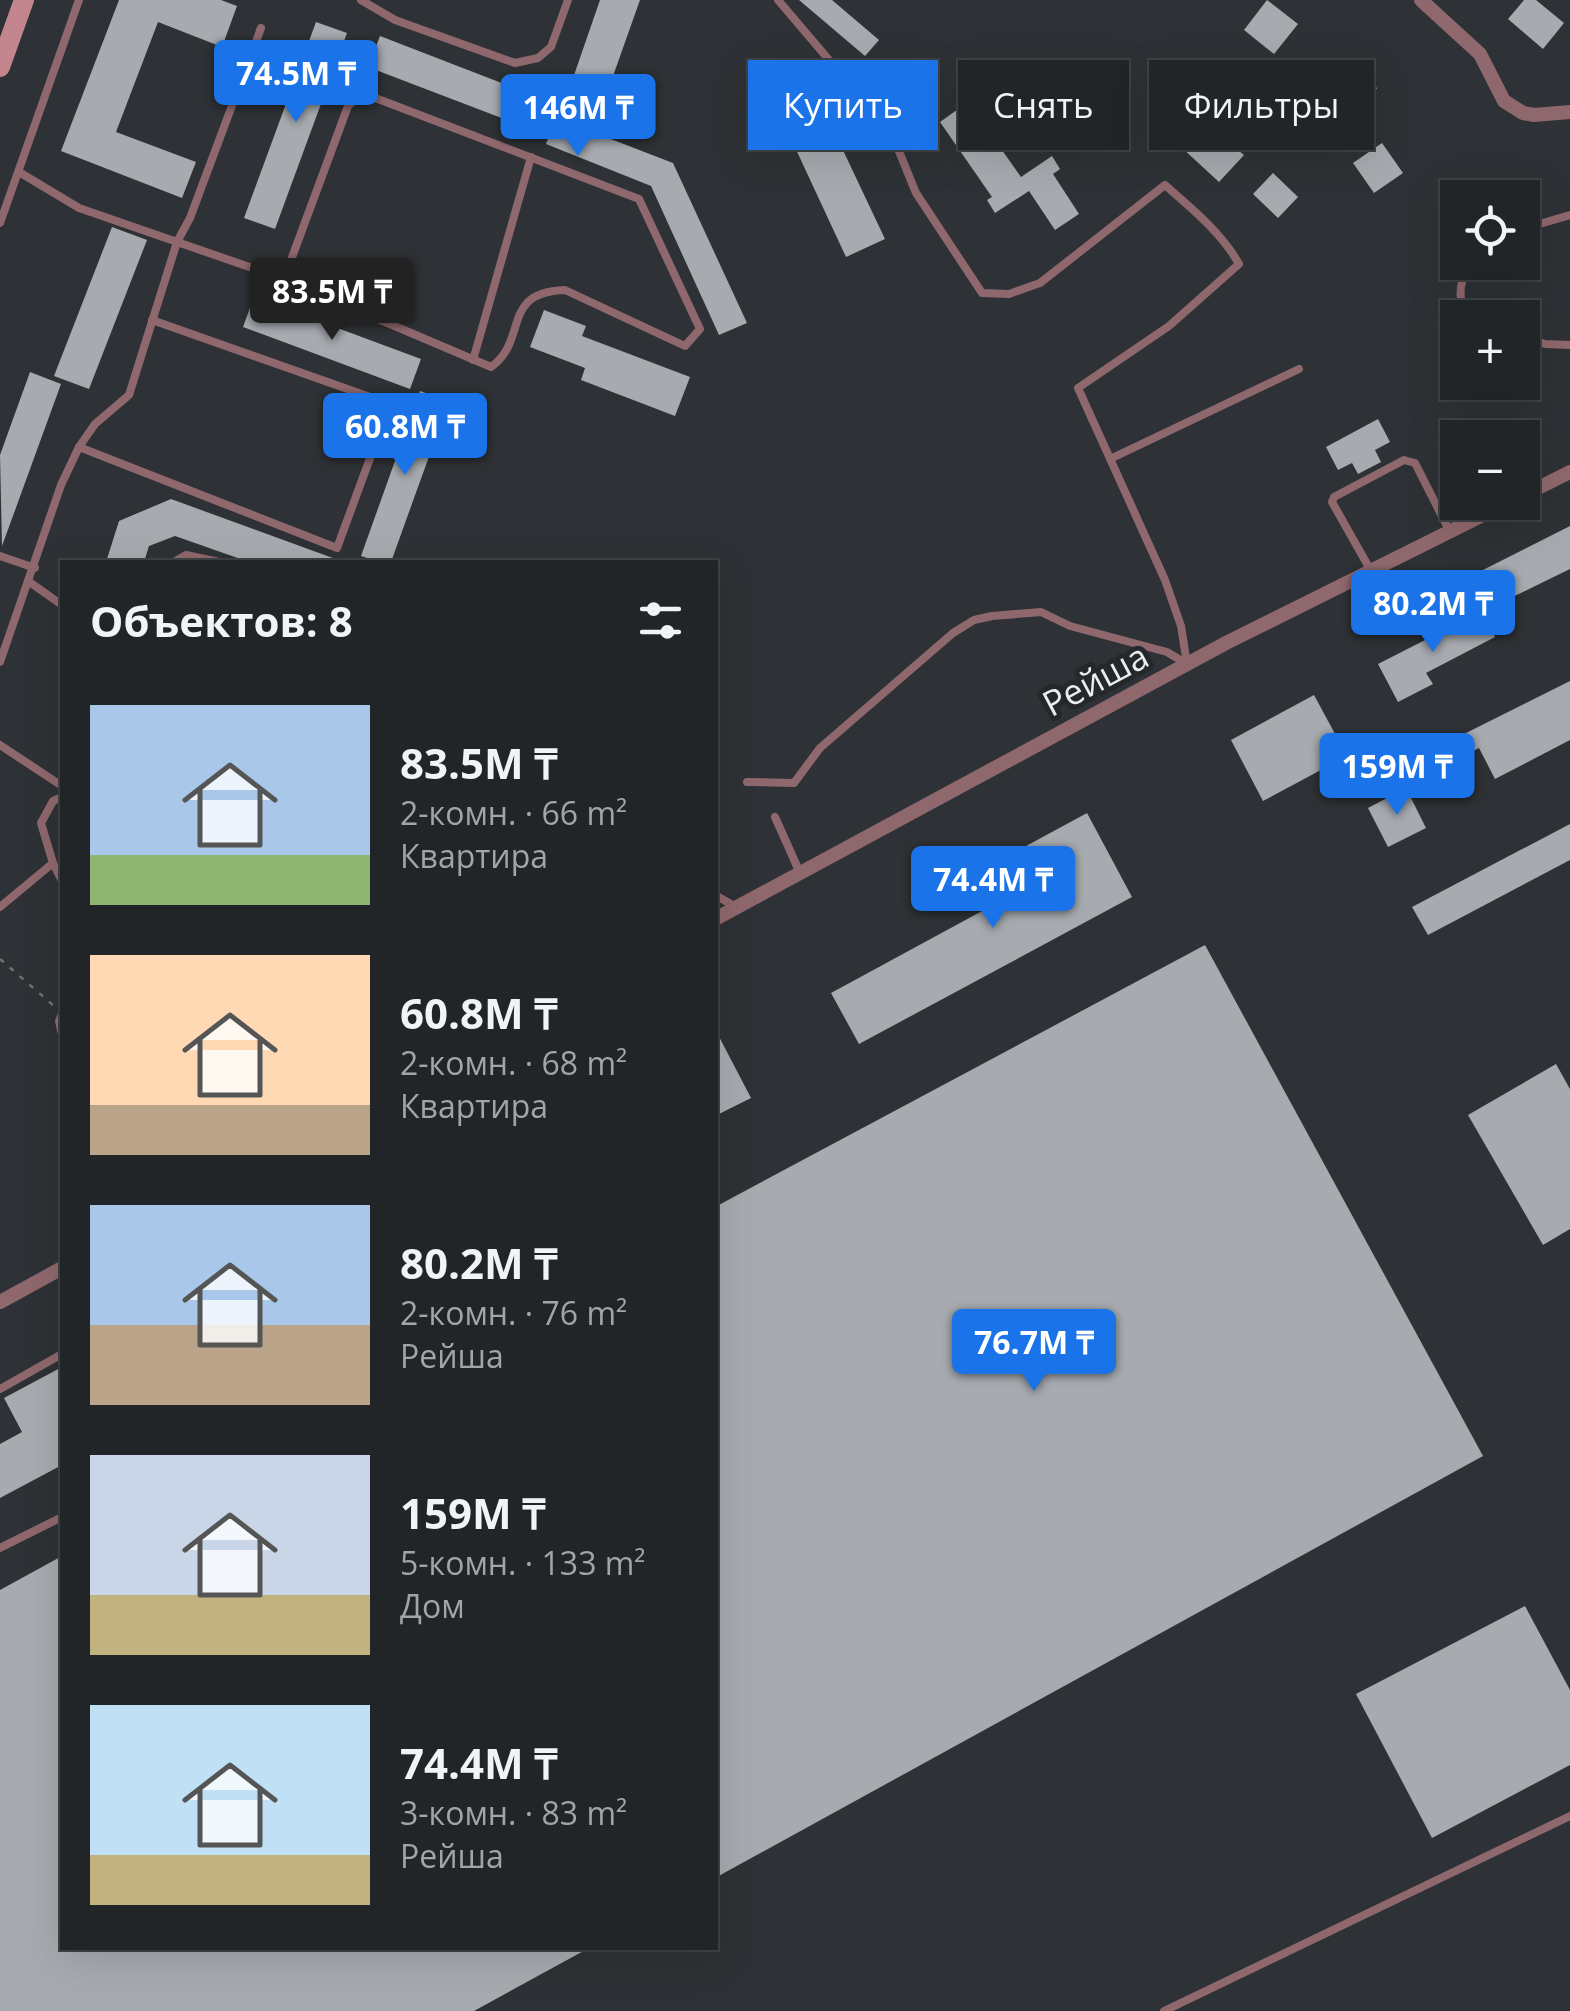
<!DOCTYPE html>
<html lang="ru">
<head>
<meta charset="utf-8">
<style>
	:root { --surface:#222528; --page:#2e3134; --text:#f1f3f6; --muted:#a2a5a8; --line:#3f4245; --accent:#1a73e8 }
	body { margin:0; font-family:"Open Sans",sans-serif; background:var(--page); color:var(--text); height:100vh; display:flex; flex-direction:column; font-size:38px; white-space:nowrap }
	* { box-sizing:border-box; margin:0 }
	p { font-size:32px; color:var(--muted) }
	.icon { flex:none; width:55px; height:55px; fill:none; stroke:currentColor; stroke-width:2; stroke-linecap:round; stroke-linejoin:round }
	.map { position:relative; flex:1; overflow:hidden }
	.side { position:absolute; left:60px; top:560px; width:658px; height:1390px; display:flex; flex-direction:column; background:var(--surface); border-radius:0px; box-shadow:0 10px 40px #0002,0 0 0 2px var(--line) }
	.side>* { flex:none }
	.top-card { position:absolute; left:748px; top:60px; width:672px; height:90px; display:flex; gap:20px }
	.buttons { position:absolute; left:1440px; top:180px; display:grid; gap:20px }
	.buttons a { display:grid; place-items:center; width:100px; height:100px; border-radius:0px; background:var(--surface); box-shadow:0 10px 40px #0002,0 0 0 2px var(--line); font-size:50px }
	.price { position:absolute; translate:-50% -85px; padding:0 22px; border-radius:10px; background:var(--accent); color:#fff; font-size:32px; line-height:65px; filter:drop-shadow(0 2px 5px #0008) }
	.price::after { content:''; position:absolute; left:50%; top:60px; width:30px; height:22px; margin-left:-15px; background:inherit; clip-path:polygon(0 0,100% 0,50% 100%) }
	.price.on { background:#222; color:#fff }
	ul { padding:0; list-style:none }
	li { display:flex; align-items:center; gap:30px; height:250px; padding:0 30px }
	li span { display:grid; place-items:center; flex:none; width:280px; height:200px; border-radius:0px; color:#555 }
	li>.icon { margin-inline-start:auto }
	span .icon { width:120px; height:120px; fill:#fffc; stroke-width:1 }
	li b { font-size:42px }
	h2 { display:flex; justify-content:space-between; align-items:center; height:120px; padding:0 30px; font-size:42px }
	.tag { padding:0 35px; border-radius:0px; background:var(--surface); box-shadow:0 10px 40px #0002,0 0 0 2px var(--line); font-size:35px; line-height:90px }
	.tag.on { background:var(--accent); color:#fff }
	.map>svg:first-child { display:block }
	.building { fill:#a7abb0 }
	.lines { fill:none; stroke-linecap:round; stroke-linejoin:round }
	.path { stroke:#6f7275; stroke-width:2.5; stroke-dasharray:5 8; stroke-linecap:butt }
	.lane { stroke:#8f686d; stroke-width:8 }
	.street { stroke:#8f686d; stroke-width:14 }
	.secondary { stroke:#c3868e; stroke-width:20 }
	.labels { text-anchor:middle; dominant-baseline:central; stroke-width:10; stroke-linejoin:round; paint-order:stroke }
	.street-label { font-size:35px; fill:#ebedef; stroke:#24282b }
</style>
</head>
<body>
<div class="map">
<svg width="1570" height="2011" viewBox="0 0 1570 2011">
	<rect width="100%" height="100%" fill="#2e3135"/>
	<g class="building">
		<path d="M 119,0 L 221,0 L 237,6 L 222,47 L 158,22 L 116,132 L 196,162 L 182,198 L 61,151 Z"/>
		<path d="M 600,0 L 640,0 L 607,93 L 572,81 Z"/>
		<path d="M 799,0 L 832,0 L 879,40 L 865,56 Z"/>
		<path d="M 1267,0 L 1298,24 L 1274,54 L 1244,30 Z"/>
		<path d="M 1524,0 L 1536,0 L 1564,23 L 1543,49 L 1508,19 Z"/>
		<path d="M 316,22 L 347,33 L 275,229 L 244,218 Z"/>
		<path d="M 380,36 L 538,97 L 533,109 L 673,163 L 747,323 L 719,335 L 651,186 L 546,144 L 549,136 L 368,67 Z"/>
		<path d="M 1344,65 L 1377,88 L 1356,117 L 1324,95 Z"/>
		<path d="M 968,102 L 1021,177 L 1052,156 L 1060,169 L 1053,174 L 1079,214 L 1055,230 L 1029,191 L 995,213 L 987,200 L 992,197 L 940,122 Z"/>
		<path d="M 1179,103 L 1244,155 L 1219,182 L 1181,147 L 1179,150 L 1156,130 Z"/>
		<path d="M 824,110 L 885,239 L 846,257 L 786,128 Z"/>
		<path d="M 1382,143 L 1403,173 L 1374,193 L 1353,163 Z"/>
		<path d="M 1273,173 L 1298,197 L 1278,218 L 1253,194 Z"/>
		<path d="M 112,227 L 147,240 L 89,389 L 54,376 Z"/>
		<path d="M 254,297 L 421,359 L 410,389 L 243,327 Z"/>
		<path d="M 544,310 L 586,326 L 582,336 L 690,377 L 675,416 L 581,380 L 585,368 L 530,347 Z"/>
		<path d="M 30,372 L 61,384 L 2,546 L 0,455 Z"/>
		<path d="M 420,391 L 449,401 L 391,562 L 379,562 L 361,556 Z"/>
		<path d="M 1378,419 L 1390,442 L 1375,450 L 1381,462 L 1358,474 L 1352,463 L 1338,470 L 1326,447 Z"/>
		<path d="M 171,499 L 341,561 L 341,562 L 249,562 L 175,536 L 149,546 L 144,562 L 106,562 L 119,521 Z"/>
		<path d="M 1570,526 L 1570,569 L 1488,609 L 1471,576 Z"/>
		<path d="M 1482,611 L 1495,637 L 1426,673 L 1433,684 L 1398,702 L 1378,664 Z"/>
		<path d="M 1570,681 L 1570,740 L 1495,779 L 1479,748 L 1400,789 L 1390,771 Z"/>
		<path d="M 1314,695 L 1347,756 L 1263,801 L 1231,740 Z"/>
		<path d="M 1406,788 L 1426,828 L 1388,847 L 1368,808 Z"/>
		<path d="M 1087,813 L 1132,897 L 859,1044 L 831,993 L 1030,885 L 1013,853 Z"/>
		<path d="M 1570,824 L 1570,860 L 1428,935 L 1412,907 Z"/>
		<path d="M 1205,945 L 1483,1456 L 715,1878 L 715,1207 Z"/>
		<path d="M 715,1029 L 751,1098 L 715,1116 Z"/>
		<path d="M 1556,1064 L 1570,1089 L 1570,1229 L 1543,1245 L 1468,1115 Z"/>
		<path d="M 62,1367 L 62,1465 L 0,1498 L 0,1444 L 22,1432 L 4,1398 Z"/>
		<path d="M 62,1556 L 62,1948 L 589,1948 L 474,2011 L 0,2011 L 0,1590 Z"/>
		<path d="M 1525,1606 L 1570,1690 L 1570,1765 L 1432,1838 L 1356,1694 Z"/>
	</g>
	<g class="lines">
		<path class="path" d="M 0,959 L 54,1006"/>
		<g class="lane">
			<path d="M 361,0 L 395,20 L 515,63 L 538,58 L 551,47 L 568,0"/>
			<path d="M 778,0 L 892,134 L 916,193 L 982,293 L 1009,294 L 1040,283 L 1165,185 C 1192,209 1221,232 1239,264 L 1169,326 L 1078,388 L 1165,580 L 1181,626 L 1187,664"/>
			<path d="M 19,172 L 79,208 L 284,279 L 491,367 C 529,340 500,292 565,290 L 685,346 L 700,329 L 639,199 L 378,99 L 360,96 L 348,106 L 284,279"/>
			<path d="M 0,223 L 79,0"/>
			<path d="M 1522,229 L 1570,215"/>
			<path d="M 1470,262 C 1459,283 1453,306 1478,318"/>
			<path d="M 1522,337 L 1545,344 L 1570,345"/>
			<path d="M 473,360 L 531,157"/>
			<path d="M 79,447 L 337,548 L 390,404 L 152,320"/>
			<path d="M 1110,459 L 1299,369"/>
			<path d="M 0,556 L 35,568"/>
			<path d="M 174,562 L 186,555 L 219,562"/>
			<path d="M 1371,571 L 1332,502 L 1334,497 L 1404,460 L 1415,463 L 1450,532"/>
			<path d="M 28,581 L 62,605"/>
			<path d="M 0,662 L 61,485 L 79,447 L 95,424 L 129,395 L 177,242 L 190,218 L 261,28"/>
			<path d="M 0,745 L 62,786"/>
			<path d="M 747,782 L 794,783 L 820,748 L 953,633 L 974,620 L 992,616 L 1041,612 L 1070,626 L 1167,652 L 1187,664"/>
			<path d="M 62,797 L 53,801 L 41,823 L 53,863 L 62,881"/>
			<path d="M 775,817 L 800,873"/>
			<path d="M 715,895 L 736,907"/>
			<path d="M 0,907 L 53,863"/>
			<path d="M 62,1014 L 59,1021 L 62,1035"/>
			<path d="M 0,1389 L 62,1354"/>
			<path d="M 0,1548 L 62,1517"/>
			<path d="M 1164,2011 L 1570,1816"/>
		</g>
		<g class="street">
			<path d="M 1421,0 L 1480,54 L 1504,101 L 1523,113 L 1534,115 L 1570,112"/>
			<path d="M 1522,496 L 1570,472"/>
			<path d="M 715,919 L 1226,643 L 1509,502"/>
			<path d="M 0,1302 L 62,1268"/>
		</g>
		<path class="secondary" d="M 0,67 L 24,0"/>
	</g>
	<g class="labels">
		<g class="street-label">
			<text transform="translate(1095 679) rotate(-28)">Рейша</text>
		</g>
	</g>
</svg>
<div class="buttons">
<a><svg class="icon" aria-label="locate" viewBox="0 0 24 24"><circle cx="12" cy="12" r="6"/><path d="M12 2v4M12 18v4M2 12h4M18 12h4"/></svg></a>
<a>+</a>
<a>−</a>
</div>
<b class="price" style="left:296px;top:125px">74.5M ₸</b>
<b class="price" style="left:578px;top:159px">146M ₸</b>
<b class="price on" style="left:332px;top:343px">83.5M ₸</b>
<b class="price" style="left:405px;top:478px">60.8M ₸</b>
<b class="price" style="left:1433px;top:655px">80.2M ₸</b>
<b class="price" style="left:1397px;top:818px">159M ₸</b>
<b class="price" style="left:993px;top:931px">74.4M ₸</b>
<b class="price" style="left:1034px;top:1394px">76.7M ₸</b>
<div class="top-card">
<a class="tag on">Купить</a>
<a class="tag">Снять</a>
<a class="tag">Фильтры</a>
</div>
<section class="side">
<h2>Объектов: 8<svg class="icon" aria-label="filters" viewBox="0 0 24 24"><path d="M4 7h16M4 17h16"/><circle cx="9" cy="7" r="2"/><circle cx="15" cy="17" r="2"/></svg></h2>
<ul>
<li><span style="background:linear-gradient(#a9c7e8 75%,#8fb573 0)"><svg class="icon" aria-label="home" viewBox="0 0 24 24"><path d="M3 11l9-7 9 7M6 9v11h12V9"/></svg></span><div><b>83.5M ₸</b><p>2-комн. · 66 m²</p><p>Квартира</p></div></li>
<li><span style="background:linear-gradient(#ffd9b3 75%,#b9a48a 0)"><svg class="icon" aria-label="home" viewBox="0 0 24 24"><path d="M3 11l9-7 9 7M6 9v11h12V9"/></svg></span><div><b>60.8M ₸</b><p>2-комн. · 68 m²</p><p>Квартира</p></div></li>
<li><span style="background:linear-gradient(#a9c7e8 60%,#b9a48a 0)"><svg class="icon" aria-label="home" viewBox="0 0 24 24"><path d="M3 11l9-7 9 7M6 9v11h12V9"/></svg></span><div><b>80.2M ₸</b><p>2-комн. · 76 m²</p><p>Рейша</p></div></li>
<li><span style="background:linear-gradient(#c9d6e8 70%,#c2b280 0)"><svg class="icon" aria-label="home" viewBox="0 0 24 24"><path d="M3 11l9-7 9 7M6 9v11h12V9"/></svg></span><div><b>159M ₸</b><p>5-комн. · 133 m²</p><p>Дом</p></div></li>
<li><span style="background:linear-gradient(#bfe0f5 75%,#c2b280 0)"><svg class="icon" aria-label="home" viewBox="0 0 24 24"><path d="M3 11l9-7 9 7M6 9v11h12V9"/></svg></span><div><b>74.4M ₸</b><p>3-комн. · 83 m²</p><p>Рейша</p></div></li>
</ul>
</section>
</div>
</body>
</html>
